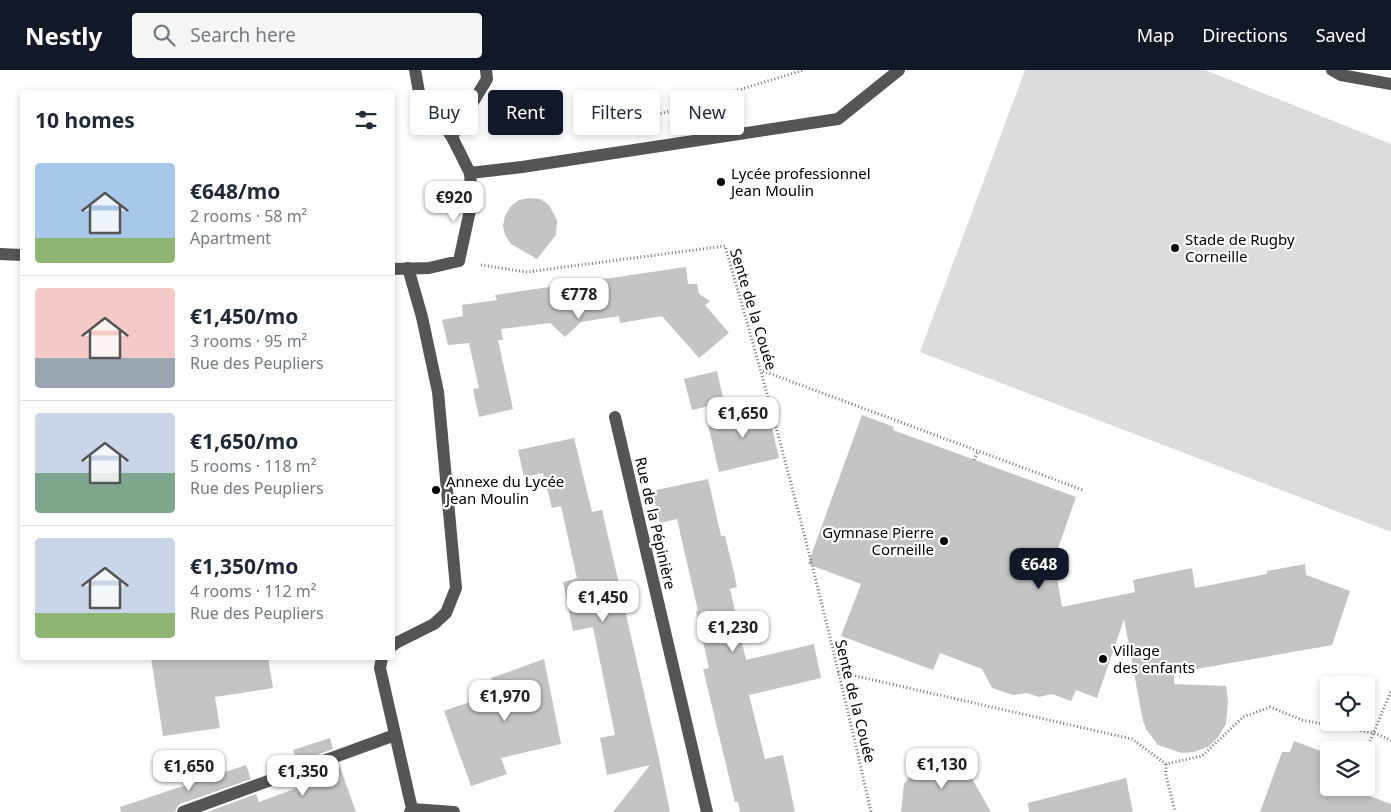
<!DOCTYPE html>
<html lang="en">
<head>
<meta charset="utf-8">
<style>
	:root { --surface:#fff; --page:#f6f6f7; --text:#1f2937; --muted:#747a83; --line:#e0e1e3; --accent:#111827 }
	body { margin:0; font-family:"Noto Sans",sans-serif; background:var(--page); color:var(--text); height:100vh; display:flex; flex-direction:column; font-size:19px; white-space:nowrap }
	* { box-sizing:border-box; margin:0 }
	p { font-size:16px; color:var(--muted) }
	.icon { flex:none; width:28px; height:28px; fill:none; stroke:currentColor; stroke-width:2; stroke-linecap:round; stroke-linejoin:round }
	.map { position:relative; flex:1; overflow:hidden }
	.details { position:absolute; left:20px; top:20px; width:375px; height:570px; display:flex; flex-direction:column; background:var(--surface); border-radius:5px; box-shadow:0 2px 8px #0003 }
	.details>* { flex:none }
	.banner { position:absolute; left:410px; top:20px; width:475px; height:45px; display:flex; gap:10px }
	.buttons { position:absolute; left:1320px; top:606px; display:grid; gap:10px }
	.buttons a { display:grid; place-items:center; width:55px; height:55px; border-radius:5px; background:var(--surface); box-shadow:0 2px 8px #0003; font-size:25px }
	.price { position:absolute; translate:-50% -42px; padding:0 11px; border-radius:10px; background:#fff; color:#222; font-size:16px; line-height:32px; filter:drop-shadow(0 1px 2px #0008) }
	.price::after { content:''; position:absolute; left:50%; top:30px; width:15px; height:11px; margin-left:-8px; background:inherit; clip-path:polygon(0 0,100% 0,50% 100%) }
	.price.current { background:var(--accent); color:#fff }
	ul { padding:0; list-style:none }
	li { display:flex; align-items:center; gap:15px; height:125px; padding:0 15px }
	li+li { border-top:1px solid var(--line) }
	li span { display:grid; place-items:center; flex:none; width:140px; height:100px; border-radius:5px; color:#555 }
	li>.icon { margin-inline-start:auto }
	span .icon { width:60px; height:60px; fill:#fffc; stroke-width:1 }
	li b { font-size:21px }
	h2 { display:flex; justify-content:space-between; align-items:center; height:60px; padding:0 15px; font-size:21px }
	.chip { padding:0 18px; border-radius:5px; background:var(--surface); box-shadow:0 2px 8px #0003; font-size:18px; line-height:45px }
	.chip.current { background:var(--accent); color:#fff }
	header { display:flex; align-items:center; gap:30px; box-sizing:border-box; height:70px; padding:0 25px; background:var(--accent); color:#fff }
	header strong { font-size:24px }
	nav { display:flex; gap:28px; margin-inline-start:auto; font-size:18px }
	.search { width:350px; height:45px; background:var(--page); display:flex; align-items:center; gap:12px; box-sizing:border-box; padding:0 18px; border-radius:5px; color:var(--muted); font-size:19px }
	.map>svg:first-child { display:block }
	.green { fill:#dcdcdc }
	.building { fill:#c4c4c4 }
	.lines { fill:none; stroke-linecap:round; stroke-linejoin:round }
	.path { stroke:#777; stroke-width:3; stroke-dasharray:1 2.5; stroke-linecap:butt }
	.minor { stroke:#555; stroke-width:12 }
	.poi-dot { fill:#000; stroke:#fff; stroke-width:2 }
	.labels { text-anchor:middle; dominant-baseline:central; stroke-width:4.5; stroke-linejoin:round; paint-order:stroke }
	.poi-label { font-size:15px; fill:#000; stroke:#fff; text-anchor:start }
	.street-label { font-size:15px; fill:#000; stroke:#fff }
</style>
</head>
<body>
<header>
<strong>Nestly</strong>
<div class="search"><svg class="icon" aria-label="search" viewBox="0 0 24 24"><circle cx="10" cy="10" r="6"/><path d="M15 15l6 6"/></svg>Search here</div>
<nav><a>Map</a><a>Directions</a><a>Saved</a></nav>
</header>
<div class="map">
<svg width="1391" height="742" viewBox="0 0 1391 742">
	<rect width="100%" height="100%" fill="#fff"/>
	<path class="green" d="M 1025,0 L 1205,0 L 1391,74 L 1391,462 L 920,282 Z"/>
	<g class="building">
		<path d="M 529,128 L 540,129 L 549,135 L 557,150 L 556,165 L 537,189 L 511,174 L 505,165 L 503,156 L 505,146 L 511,136 L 519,130 Z"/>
		<path d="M 686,197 L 688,214 L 697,214 L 699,224 L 710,231 L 705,235 L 729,263 L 699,288 L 662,246 L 620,253 L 619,246 L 581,252 L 565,267 L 550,253 L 501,259 L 503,270 L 498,270 L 513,339 L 479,347 L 473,319 L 479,318 L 469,273 L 448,275 L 442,250 L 463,246 L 462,235 L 497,230 L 495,225 Z"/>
		<path d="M 717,301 L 724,332 L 692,340 L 684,309 Z"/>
		<path d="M 767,336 L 779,388 L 719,402 L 707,350 Z"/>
		<path d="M 862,345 L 894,357 L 893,360 L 1076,427 L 1054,490 L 1062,537 L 1135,522 L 1133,510 L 1192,498 L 1195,518 L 1267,504 L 1267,501 L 1305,494 L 1306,505 L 1350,521 L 1332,575 L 1174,603 L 1174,614 L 1226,616 L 1228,631 L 1226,654 L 1218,667 L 1208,677 L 1194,682 L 1182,683 L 1158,675 L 1146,659 L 1143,651 L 1124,549 L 1097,628 L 1076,620 L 1071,631 L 1052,624 L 1039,627 L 1027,623 L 1013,625 L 992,618 L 982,599 L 940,583 L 933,600 L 841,566 L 861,514 L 808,494 Z"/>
		<path d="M 574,368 L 592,442 L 602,440 L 658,684 L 670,742 L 613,742 L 650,695 L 607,705 L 600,668 L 615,665 L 593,557 L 573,561 L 563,512 L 577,508 L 561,436 L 552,438 L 543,403 L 524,407 L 518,380 Z"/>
		<path d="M 708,409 L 721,466 L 725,466 L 734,503 L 737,517 L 730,519 L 746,590 L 814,574 L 821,608 L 749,625 L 765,689 L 783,685 L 795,742 L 740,742 L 738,732 L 735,732 L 703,599 L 709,598 L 696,541 L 698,541 L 677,449 L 660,453 L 652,421 Z"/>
		<path d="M 151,588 L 268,588 L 273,618 L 215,627 L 220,658 L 163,666 Z"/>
		<path d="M 544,589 L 561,674 L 501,688 L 507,704 L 471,716 L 444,641 L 496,623 L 491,608 Z"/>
		<path d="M 330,668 L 333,679 L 297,692 L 293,680 Z"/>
		<path d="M 1294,671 L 1329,684 L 1329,718 L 1348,718 L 1391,734 L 1391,742 L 1260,742 L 1282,682 L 1290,682 Z"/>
		<path d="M 943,690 L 967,700 L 991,742 L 901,742 L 904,714 L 919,695 Z"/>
		<path d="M 339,694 L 356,742 L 207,742 L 256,724 L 259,732 L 305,715 L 303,707 Z"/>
		<path d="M 246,695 L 251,709 L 180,734 L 177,737 L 175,742 L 121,742 L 120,737 Z"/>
		<path d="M 1126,708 L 1133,742 L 1029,742 L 1028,733 Z"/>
	</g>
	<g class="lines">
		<g class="path">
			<path d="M 617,57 L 804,0"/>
			<path d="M 481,195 L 527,202 L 725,176 C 780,363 828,552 871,742"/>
			<path d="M 763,301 L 1083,420"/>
			<path d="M 974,390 L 978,381"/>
			<path d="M 838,602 L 1132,669 L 1166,694 L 1202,686 L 1243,647 L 1270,637 L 1302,650 L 1374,663 L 1391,670"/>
			<path d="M 1366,681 L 1391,621"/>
			<path d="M 1166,694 L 1166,705 L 1175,742"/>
		</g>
		<g class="minor">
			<path d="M 1332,0 L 1341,5 L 1391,14"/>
			<path d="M 452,67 L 487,9 L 486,0"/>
			<path d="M 470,103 L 522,97 L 838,49 L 899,0"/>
			<path d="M 0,184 L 22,185"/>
			<path d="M 392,199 L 429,198 L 459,191 L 472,131 L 470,103 L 452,67 L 419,22 L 415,0"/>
			<path d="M 615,347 L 707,742"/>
			<path d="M 392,576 L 396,573 L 434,554 L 446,543 L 456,518 L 438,322 L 422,247 L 408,198"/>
			<path d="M 382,588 L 380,598 L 412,739 L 410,742"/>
			<path d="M 412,739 L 454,742"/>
			<path d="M 183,742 L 395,665"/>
		</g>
	</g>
	<g class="poi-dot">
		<circle cx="721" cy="112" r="5"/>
		<circle cx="1175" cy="178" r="5"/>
		<circle cx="436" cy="420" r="5"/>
		<circle cx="944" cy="471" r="5"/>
		<circle cx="1103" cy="589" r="5"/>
	</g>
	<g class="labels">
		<g class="poi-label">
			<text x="731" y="103">Lycée professionnel<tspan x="731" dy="17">Jean Moulin</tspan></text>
			<text x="1185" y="169">Stade de Rugby<tspan x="1185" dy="17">Corneille</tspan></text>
			<text x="446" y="411">Annexe du Lycée<tspan x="446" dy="17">Jean Moulin</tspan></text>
			<text x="934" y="462" text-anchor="end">Gymnase Pierre<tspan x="934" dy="17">Corneille</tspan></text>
			<text x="1113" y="580">Village<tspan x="1113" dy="17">des enfants</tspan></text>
		</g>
		<g class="street-label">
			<text transform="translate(754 239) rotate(73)">Sente de la Couée</text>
			<text transform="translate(656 453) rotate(77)">Rue de la Pépinière</text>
			<text transform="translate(856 631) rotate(76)">Sente de la Couée</text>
		</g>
	</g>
</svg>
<div class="buttons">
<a><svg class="icon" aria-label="locate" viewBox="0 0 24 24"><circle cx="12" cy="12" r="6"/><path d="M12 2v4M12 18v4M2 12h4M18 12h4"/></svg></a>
<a><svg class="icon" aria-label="layers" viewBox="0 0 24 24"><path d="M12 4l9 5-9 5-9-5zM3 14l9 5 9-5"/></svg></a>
</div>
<b class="price" style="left:454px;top:153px">€920</b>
<b class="price" style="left:579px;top:250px">€778</b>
<b class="price" style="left:743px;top:369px">€1,650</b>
<b class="price current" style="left:1039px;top:520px">€648</b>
<b class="price" style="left:603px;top:553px">€1,450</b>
<b class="price" style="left:733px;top:583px">€1,230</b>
<b class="price" style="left:505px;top:652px">€1,970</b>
<b class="price" style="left:942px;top:720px">€1,130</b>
<b class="price" style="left:189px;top:722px">€1,650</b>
<b class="price" style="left:303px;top:727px">€1,350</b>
<div class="banner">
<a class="chip">Buy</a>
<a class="chip current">Rent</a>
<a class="chip">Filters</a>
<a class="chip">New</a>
</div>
<section class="details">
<h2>10 homes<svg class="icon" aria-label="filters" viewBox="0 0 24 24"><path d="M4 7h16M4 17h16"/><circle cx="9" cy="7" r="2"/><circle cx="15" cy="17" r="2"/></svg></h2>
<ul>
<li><span style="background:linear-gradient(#a9c7e8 75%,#8fb573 0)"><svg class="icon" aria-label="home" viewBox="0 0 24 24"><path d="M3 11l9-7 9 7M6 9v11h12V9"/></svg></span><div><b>€648/mo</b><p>2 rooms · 58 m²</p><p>Apartment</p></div></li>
<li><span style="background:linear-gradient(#f6c9c9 70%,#9aa5b1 0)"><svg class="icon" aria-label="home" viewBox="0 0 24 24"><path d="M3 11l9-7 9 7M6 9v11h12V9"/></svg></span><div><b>€1,450/mo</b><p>3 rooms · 95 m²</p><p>Rue des Peupliers</p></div></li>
<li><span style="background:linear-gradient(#c9d6e8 60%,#7fa58c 0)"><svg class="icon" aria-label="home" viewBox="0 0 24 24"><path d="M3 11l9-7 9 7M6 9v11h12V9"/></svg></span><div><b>€1,650/mo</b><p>5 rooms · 118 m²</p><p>Rue des Peupliers</p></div></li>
<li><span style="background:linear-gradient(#c9d6e8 75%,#8fb573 0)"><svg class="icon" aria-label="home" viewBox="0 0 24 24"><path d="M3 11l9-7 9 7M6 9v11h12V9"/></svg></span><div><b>€1,350/mo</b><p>4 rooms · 112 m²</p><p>Rue des Peupliers</p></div></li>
</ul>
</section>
</div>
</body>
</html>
